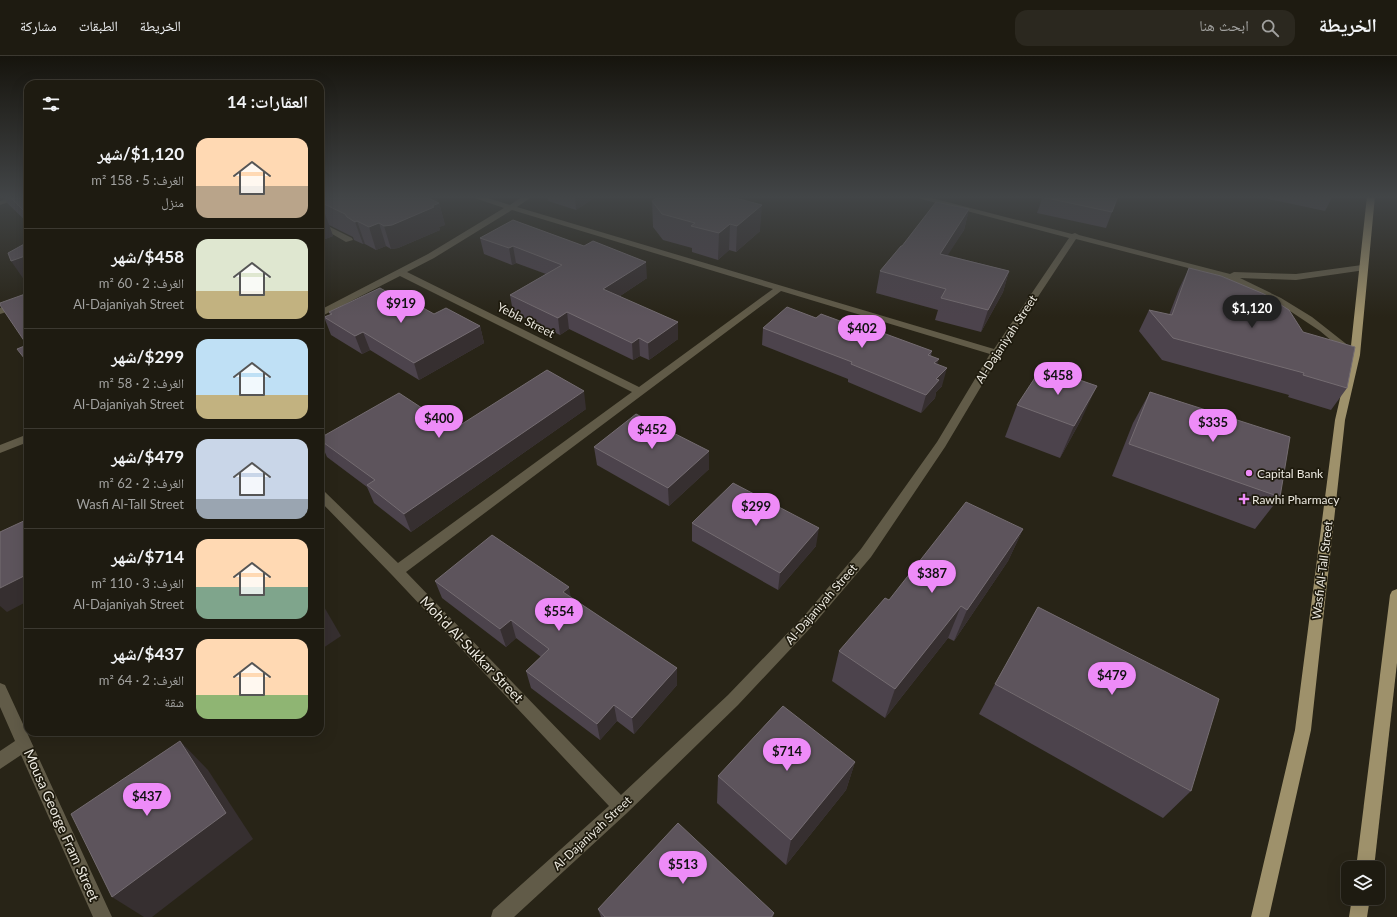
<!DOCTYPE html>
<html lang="ar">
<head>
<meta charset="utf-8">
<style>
	:root { --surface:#1e1b11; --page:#2b281f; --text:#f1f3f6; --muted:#a1a19f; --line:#3c3931; --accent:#ee8bf8 }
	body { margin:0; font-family:Lato,"Noto Naskh Arabic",sans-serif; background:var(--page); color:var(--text); direction:rtl; height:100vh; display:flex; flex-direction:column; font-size:15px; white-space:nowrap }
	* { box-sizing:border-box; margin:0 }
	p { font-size:13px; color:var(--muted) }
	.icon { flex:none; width:22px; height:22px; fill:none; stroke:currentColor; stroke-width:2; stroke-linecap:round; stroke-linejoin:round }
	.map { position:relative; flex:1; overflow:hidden; direction:ltr }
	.side { position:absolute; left:24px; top:24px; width:300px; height:656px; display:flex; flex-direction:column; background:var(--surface); border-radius:12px; box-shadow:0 4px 16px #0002,0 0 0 1px var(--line); direction:rtl }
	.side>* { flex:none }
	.buttons { position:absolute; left:1341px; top:805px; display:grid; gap:8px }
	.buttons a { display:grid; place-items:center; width:44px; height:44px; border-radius:8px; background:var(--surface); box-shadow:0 4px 16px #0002,0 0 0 1px var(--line); font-size:20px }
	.price { position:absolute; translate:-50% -34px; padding:0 9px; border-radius:14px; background:var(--accent); color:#111; font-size:13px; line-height:26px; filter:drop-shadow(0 1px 2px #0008) }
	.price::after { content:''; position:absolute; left:50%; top:24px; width:12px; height:9px; margin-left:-6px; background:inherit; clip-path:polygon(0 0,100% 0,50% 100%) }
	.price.current { background:#222; color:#fff }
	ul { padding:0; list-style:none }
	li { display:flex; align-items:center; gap:12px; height:100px; padding:0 16px }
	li+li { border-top:1px solid var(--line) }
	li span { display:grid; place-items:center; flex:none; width:112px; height:80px; border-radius:12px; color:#555 }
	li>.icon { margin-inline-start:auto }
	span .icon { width:48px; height:48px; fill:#fffc; stroke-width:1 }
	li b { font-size:17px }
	h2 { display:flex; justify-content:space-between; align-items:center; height:48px; padding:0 16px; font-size:17px }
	header { display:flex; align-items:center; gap:24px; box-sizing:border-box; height:56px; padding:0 20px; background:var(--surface); border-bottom:1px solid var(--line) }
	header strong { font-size:19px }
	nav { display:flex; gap:22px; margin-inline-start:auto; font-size:14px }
	.search { width:280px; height:36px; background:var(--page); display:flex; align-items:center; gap:10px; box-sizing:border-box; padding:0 14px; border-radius:12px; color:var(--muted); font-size:15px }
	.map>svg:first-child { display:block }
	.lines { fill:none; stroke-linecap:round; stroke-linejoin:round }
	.minor { fill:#615b48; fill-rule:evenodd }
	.major { fill:#9e916b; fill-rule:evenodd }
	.wall { fill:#4c434c }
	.shaded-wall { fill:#362f30 }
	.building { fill:#5d545c; stroke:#746c71 }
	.poi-dot { fill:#ee8bf8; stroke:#1e1a0d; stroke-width:1.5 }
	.labels { text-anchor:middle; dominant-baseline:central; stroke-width:3.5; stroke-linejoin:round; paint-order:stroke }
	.street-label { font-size:12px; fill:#ece9e0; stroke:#1e1a0d }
	.poi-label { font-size:12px; fill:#ece9e0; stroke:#1e1a0d; text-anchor:start }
	.near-street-label { font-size:14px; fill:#ece9e0; stroke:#1e1a0d }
</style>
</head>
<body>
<header>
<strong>الخريطة</strong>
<div class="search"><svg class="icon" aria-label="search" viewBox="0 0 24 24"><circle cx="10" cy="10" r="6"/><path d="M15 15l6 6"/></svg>ابحث هنا</div>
<nav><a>الخريطة</a><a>الطبقات</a><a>مشاركة</a></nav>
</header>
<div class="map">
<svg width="1397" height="861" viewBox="0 0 1397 861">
	<rect width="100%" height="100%" fill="#282417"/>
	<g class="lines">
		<g class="minor">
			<path d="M 13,140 L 26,140 L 0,149 L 0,145 Z"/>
			<path d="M 469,140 L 482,140 L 510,149 L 523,140 L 533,140 L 517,151 L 994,293 L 1069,182 L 910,140 L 924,140 L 1072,178 L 1075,177 L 1079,179 L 1230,218 L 1234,216 L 1296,218 L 1362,209 L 1365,210 L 1365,214 L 1296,224 L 1240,222 L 1281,242 L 1312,261 L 1359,298 L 1354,301 L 1350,300 L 1320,275 L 1290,255 L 1223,221 L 1076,183 L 1001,297 L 945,391 L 871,501 L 814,568 L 738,649 L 627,757 L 514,861 L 491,861 L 493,854 L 609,750 L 392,519 L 320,445 L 320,434 L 324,435 L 398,507 L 632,336 L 400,220 L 320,261 L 320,254 L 428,198 L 504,152 ZM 512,154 L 773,233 L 639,331 L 407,216 L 434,202 ZM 781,235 L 990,298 L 937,386 L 861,493 L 804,560 L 728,639 L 621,739 L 406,516 Z"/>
			<path d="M 320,166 L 352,182 L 353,184 L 346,186 L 320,171 Z"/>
			<path d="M 28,243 L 28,249 L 0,258 L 0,252 Z"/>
			<path d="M 28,378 L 28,386 L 0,397 L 0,389 Z"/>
			<path d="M 0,627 L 5,629 L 112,861 L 93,861 L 21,699 L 0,713 L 0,695 L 15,685 L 0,651 Z"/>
		</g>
		<g class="major">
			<path d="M 1367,140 L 1375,140 L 1360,299 L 1345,364 L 1311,674 L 1269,861 L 1251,861 L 1295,674 L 1335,364 L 1350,299 Z"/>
			<path d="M 1397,533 L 1397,607 L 1374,812 L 1356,812 L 1390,539 L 1392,535 Z"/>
			<path d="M 1352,842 L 1370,842 L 1367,861 L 1349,861 Z"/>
		</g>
	</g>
	<g class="wall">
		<path d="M 0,140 L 28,140 L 28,167 L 8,148 L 4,142 L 2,143 L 0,141 Z"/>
		<path d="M 320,140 L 436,140 L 437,146 L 439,147 L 445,169 L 439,171 L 440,174 L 398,192 L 391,193 L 386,190 L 376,194 L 365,188 L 363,188 L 354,184 L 353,181 L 329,169 L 333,180 L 320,185 Z"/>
		<path d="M 548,140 L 597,140 L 576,154 L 548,145 Z"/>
		<path d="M 1043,140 L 1118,140 L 1106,172 L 1037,157 Z"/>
		<path d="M 1255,140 L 1333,140 L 1325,155 Z"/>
		<path d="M 652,145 L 760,175 L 736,196 L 729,194 L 718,204 L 692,196 L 692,192 L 663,184 L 653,171 Z"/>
		<path d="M 969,153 L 964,174 L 947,199 L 1009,215 L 1003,236 L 981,276 L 935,264 L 938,254 L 876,237 L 880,215 L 902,190 Z"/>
		<path d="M 480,182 L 647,222 L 620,240 L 678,283 L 649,304 L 640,300 L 633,304 L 569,273 L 560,279 L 513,256 L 510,239 L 546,218 L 516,207 L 512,209 L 484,198 Z"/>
		<path d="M 1189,212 L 1303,276 L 1347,332 L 1331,354 L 1288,341 L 1289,339 L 1162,304 L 1139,275 L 1149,254 L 1169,259 L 1179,233 Z"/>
		<path d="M 398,242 L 434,258 L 480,270 L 484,287 L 419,324 L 370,294 L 362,298 L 331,279 L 324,261 L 330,259 L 329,256 Z"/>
		<path d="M 816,262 L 881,280 L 932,295 L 931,299 L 937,308 L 942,330 L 936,336 L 935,342 L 921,357 L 848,326 L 848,323 L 762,289 L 763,272 Z"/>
		<path d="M 1150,336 L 1280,441 L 1255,473 L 1112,420 L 1133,367 Z"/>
		<path d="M 1017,349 L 1082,362 L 1060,402 L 1005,381 Z"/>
		<path d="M 586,353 L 411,476 L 374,447 L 367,431 L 327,401 L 320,385 L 320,382 L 454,373 Z"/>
		<path d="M 594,391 L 709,413 L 669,450 L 597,409 Z"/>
		<path d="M 692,467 L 816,490 L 778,534 L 692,485 Z"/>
		<path d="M 1023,473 L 1008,505 L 954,585 L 948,582 L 885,662 L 832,625 L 839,595 L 889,544 Z"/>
		<path d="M 435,525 L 571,542 L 677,612 L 677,629 L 634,678 L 617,665 L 600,684 L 531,632 L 526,615 L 541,601 L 516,582 L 506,591 L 442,542 Z"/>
		<path d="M 995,628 L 1191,735 L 1163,762 L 979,658 Z"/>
		<path d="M 855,706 L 846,734 L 786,809 L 717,747 L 718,720 Z"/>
		<path d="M 598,853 L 774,857 L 773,861 L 601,861 Z"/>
	</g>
	<g class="shaded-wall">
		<path d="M 0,140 L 3,140 L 4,142 L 2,143 Z"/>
		<path d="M 436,140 L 438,147 L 439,147 L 445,169 L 439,171 L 440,174 L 398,192 L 391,193 L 384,170 L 426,141 Z"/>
		<path d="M 575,140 L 597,140 L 576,154 Z"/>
		<path d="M 762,149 L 760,175 L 736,196 L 737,170 Z"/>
		<path d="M 969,153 L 964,174 L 935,219 L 940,198 Z"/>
		<path d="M 325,158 L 333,180 L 320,185 L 320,159 Z"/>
		<path d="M 357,165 L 365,188 L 363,188 L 355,166 Z"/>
		<path d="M 379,167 L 386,190 L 376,194 L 369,171 Z"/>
		<path d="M 730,168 L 729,194 L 718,204 L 719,177 Z"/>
		<path d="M 513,190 L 516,207 L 512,209 L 509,192 Z"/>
		<path d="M 28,199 L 28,228 L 27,228 L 11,205 Z"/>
		<path d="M 646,206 L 647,222 L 605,250 L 603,233 Z"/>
		<path d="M 1009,215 L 1003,236 L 981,276 L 988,254 Z"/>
		<path d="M 567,256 L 569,273 L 560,279 L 558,262 Z"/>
		<path d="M 678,266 L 678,283 L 649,304 L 648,287 Z"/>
		<path d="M 480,270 L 484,287 L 419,324 L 414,307 Z"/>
		<path d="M 363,276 L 370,294 L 362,298 L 355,280 Z"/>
		<path d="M 639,282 L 640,300 L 633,304 L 632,287 Z"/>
		<path d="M 939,303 L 934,320 L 934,307 Z"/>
		<path d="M 947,312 L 942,330 L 936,336 L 935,342 L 921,357 L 926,339 L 936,323 Z"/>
		<path d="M 1097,330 L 1082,362 L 1060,402 L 1074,370 Z"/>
		<path d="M 584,335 L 586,353 L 411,476 L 404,458 Z"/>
		<path d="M 709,395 L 709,413 L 669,450 L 668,432 Z"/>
		<path d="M 819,472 L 816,490 L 778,534 L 780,517 Z"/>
		<path d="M 1023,473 L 1008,505 L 954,585 L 967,554 Z"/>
		<path d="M 28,518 L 28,545 L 7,556 L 0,550 L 0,532 Z"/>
		<path d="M 569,531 L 572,548 L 563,536 Z"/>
		<path d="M 323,549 L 341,580 L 320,594 L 320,551 Z"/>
		<path d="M 961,550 L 948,582 L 885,662 L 895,633 Z"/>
		<path d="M 511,564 L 516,582 L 506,591 L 500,573 Z"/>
		<path d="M 677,612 L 677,629 L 634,678 L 632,662 Z"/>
		<path d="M 614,649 L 617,665 L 600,684 L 597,668 Z"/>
		<path d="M 180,685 L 208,714 L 253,783 L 152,861 L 144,861 L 112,841 Z"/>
		<path d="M 855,706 L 846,734 L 786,809 L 791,784 Z"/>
	</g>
	<g class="building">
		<path d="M 9,140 L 28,140 L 28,159 Z"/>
		<path d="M 320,140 L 427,140 L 426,141 L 439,147 L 432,150 L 434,151 L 392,169 L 384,170 L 379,167 L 369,171 L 357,165 L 355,166 L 347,161 L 345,158 L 320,146 Z"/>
		<path d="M 659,140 L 728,140 L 762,149 L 737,170 L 730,168 L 719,177 L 691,170 L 695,167 L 662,158 L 652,145 Z"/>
		<path d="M 1043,140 L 1118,140 L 1112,156 L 1042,141 Z"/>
		<path d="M 936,146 L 969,153 L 940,198 L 1009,215 L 988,254 L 941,242 L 946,233 L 880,215 L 901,190 L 902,190 Z"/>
		<path d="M 320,155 L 325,158 L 320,159 Z"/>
		<path d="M 513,164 L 584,190 L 593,185 L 646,206 L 603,233 L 678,266 L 648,287 L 639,282 L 632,287 L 567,256 L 558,262 L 510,239 L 562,209 L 513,190 L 509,192 L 480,182 Z"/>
		<path d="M 28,186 L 28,199 L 11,205 L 8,197 Z"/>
		<path d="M 1189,212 L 1221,220 L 1264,238 L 1289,254 L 1303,276 L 1355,291 L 1347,332 L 1303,319 L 1304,317 L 1173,282 L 1149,254 L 1172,259 Z"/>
		<path d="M 380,232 L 398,242 L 402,240 L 434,258 L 446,252 L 480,270 L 414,307 L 363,276 L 355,280 L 324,261 L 332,258 L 329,256 Z"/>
		<path d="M 28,237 L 28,307 L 17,293 L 27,289 L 0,249 L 0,247 Z"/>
		<path d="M 787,251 L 816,262 L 821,258 L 881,280 L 883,277 L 932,295 L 928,299 L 939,303 L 934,307 L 947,312 L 936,323 L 939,324 L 926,339 L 851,308 L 852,306 L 763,272 Z"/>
		<path d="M 1042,311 L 1097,330 L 1074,370 L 1017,349 Z"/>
		<path d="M 547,314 L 584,335 L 404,458 L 367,429 L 375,424 L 320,384 L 320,382 L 399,337 L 454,373 Z"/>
		<path d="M 1150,336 L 1290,381 L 1280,441 L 1129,388 Z"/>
		<path d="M 636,358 L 709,395 L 668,432 L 594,391 Z"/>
		<path d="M 733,427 L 819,472 L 780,517 L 692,467 Z"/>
		<path d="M 966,446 L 1023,473 L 967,554 L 961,550 L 895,633 L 839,595 L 885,542 L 889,544 Z"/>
		<path d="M 28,463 L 28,518 L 0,532 L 0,476 Z"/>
		<path d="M 492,479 L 569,531 L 563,536 L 677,612 L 632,662 L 614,649 L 597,668 L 526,615 L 549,593 L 511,564 L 500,573 L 435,525 Z"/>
		<path d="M 320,545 L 323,549 L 320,551 Z"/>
		<path d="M 1038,551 L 1219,643 L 1191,735 L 995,628 Z"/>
		<path d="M 783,650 L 855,706 L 791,784 L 718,720 Z"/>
		<path d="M 180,685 L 226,757 L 112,841 L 71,758 Z"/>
		<path d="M 678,767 L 774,857 L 771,861 L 605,861 L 598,853 Z"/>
	</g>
	<linearGradient id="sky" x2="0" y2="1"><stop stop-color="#16140d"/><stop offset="0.54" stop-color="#424547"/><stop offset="1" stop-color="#424547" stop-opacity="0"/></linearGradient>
	<rect width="1397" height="261" fill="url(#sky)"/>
	<g class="poi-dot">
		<circle cx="1249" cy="417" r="4"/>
		<path d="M1242 437h4v4h4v4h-4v4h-4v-4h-4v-4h4z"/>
	</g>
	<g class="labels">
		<g class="street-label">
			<text transform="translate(526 264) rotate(27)">Yebla Street</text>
			<text transform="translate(1006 283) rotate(-57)">Al-Dajaniyah Street</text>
			<text transform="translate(1322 514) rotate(-83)">Wasfi Al-Tall Street</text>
			<text transform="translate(821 548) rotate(-49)">Al-Dajaniyah Street</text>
			<text transform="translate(592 777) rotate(-43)">Al-Dajaniyah Street</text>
		</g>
		<g class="poi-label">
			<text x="1257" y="417">Capital Bank</text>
			<text x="1252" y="443">Rawhi Pharmacy</text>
		</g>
		<g class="near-street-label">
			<text transform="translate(472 593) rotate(46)">Moh'd Al-Sukkar Street</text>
			<text transform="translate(62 769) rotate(66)">Mousa George Fram Street</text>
		</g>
	</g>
</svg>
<div class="buttons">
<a><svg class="icon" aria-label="layers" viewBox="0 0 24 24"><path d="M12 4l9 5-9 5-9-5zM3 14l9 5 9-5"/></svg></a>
</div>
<b class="price" style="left:401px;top:268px">$919</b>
<b class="price current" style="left:1252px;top:273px">$1,120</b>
<b class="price" style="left:862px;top:293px">$402</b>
<b class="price" style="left:1058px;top:340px">$458</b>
<b class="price" style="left:439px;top:383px">$400</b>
<b class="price" style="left:1213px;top:387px">$335</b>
<b class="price" style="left:652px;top:394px">$452</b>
<b class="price" style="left:756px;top:471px">$299</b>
<b class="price" style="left:932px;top:538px">$387</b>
<b class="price" style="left:559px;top:576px">$554</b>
<b class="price" style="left:1112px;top:640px">$479</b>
<b class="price" style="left:787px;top:716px">$714</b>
<b class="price" style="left:147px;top:761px">$437</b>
<b class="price" style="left:683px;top:829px">$513</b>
<section class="side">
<h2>العقارات: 14<svg class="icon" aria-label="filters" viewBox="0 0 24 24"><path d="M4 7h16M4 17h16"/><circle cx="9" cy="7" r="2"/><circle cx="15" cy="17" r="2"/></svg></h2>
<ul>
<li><span style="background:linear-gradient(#ffd9b3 60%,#b9a48a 0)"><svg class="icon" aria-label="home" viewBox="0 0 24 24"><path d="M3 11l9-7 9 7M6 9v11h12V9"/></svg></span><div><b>$1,120/شهر</b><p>الغرف: 5 · 158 m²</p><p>منزل</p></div></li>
<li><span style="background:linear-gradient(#dfe7d0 65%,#c2b280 0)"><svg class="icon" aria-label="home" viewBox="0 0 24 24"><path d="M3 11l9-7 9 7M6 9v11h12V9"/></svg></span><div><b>$458/شهر</b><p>الغرف: 2 · 60 m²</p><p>Al-Dajaniyah Street</p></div></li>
<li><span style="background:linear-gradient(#bfe0f5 70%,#c2b280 0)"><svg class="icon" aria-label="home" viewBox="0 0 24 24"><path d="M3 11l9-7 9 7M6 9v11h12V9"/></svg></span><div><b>$299/شهر</b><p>الغرف: 2 · 58 m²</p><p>Al-Dajaniyah Street</p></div></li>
<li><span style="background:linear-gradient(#c9d6e8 75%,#9aa5b1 0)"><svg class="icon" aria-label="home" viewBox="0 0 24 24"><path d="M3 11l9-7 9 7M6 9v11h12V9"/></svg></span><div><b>$479/شهر</b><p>الغرف: 2 · 62 m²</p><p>Wasfi Al-Tall Street</p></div></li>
<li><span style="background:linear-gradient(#ffd9b3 60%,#7fa58c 0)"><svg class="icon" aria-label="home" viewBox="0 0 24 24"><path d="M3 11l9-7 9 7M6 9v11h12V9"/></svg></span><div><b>$714/شهر</b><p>الغرف: 3 · 110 m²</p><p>Al-Dajaniyah Street</p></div></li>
<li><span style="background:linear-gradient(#ffd9b3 70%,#8fb573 0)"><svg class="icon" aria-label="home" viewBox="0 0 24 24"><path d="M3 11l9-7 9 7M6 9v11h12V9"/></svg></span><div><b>$437/شهر</b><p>الغرف: 2 · 64 m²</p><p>شقة</p></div></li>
</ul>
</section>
</div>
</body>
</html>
